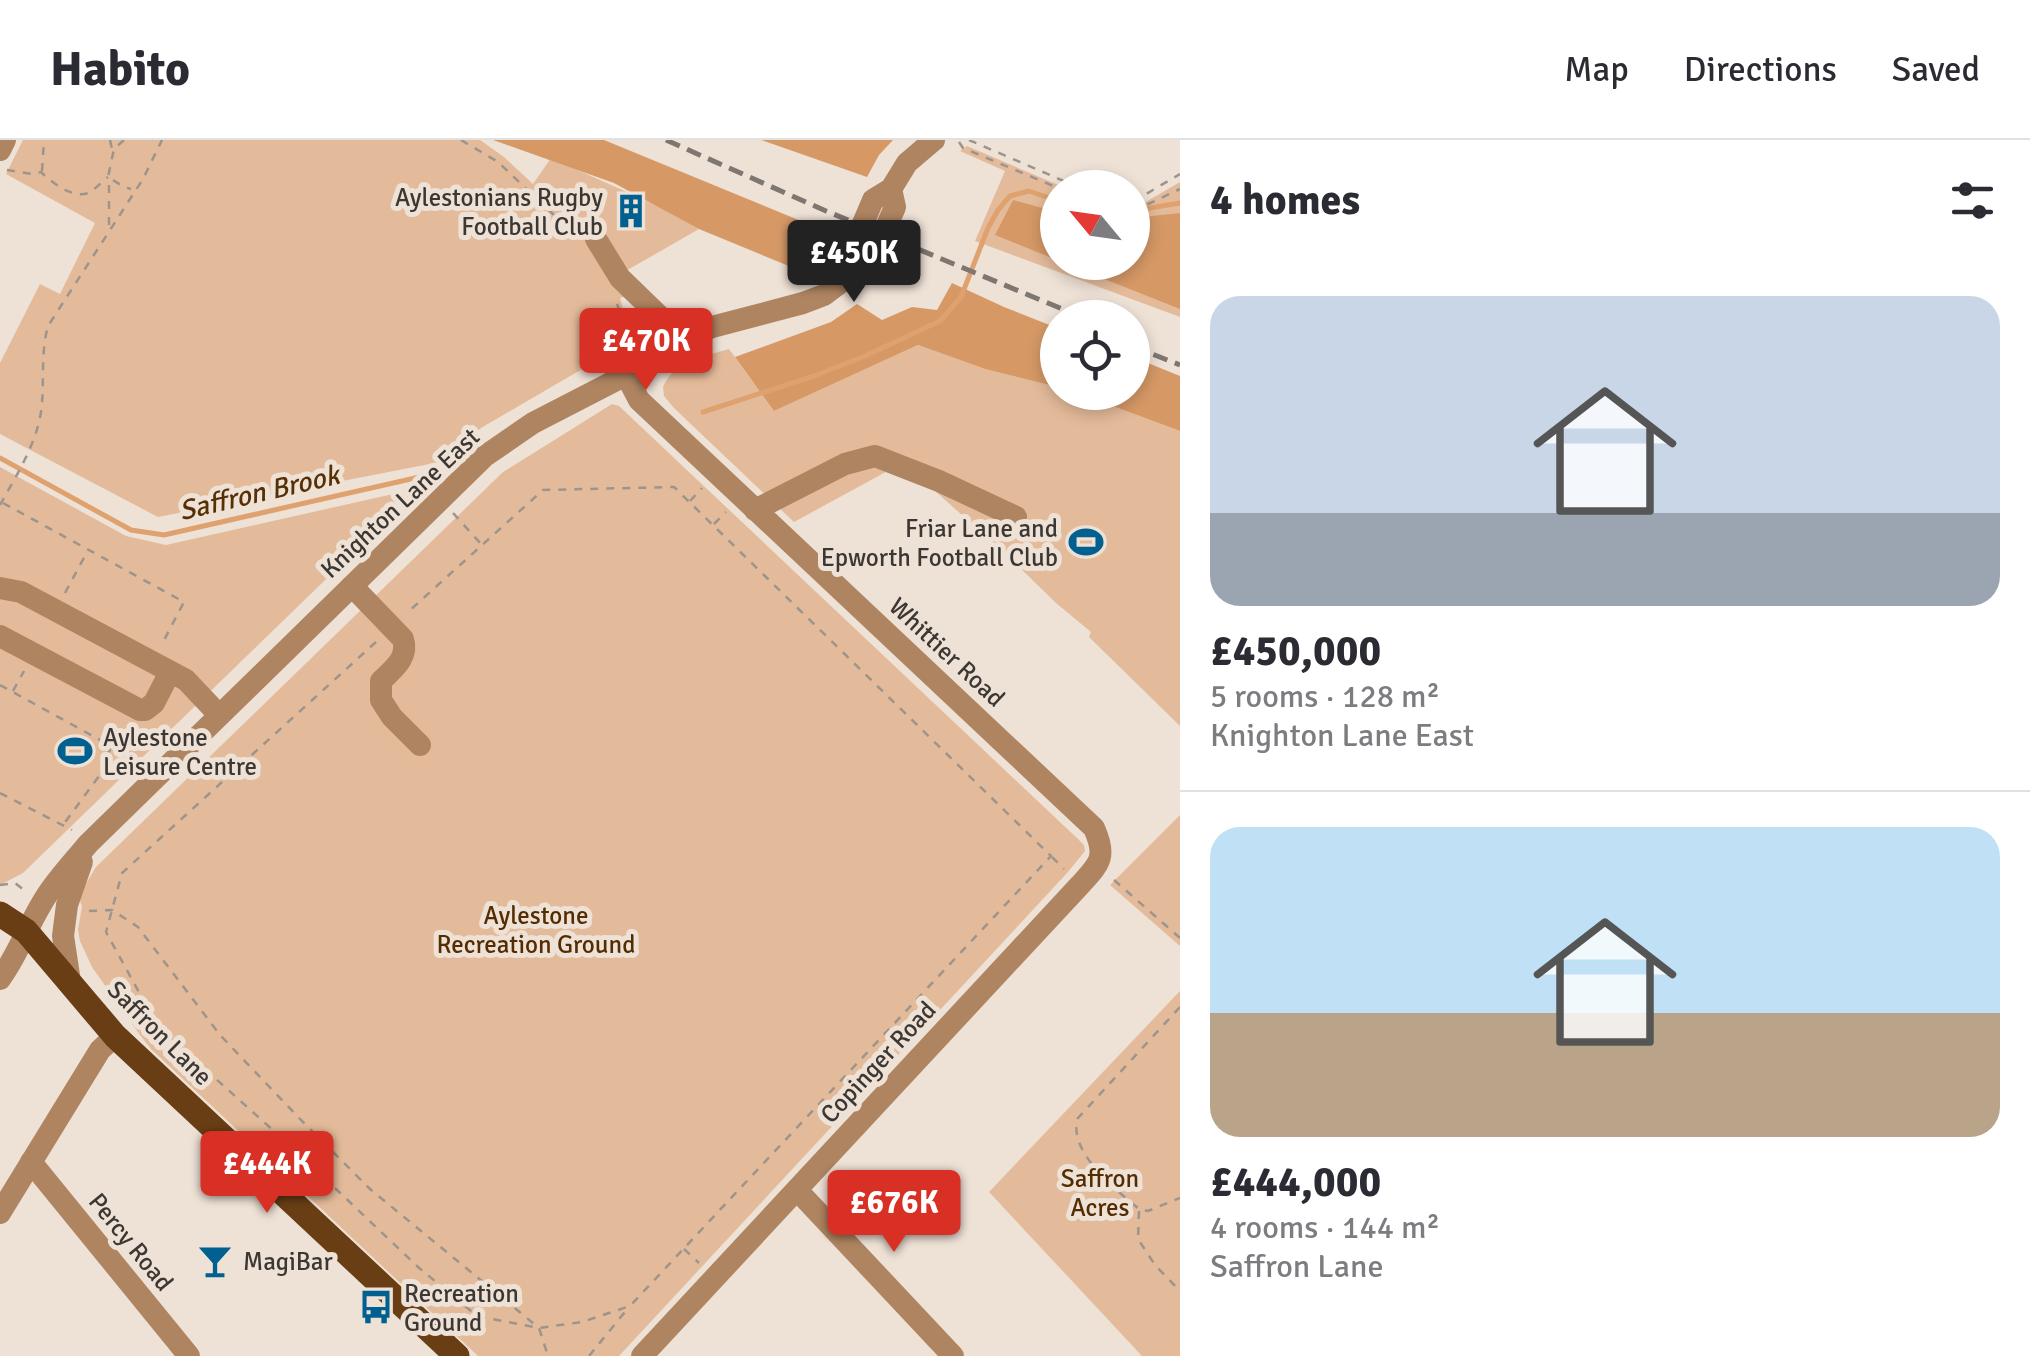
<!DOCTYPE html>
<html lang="en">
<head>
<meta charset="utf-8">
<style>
	:root { --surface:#fff; --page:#f2f2f3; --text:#2b2b33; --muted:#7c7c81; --line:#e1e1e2; --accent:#d93025 }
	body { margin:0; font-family:Signika,sans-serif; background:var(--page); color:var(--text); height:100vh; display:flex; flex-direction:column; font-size:38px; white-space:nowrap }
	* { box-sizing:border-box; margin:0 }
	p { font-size:32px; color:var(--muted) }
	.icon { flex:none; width:55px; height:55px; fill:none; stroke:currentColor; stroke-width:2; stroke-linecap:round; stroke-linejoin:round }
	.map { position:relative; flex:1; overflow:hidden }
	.side { display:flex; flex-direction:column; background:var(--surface); width:850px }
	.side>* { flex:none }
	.needle { width:65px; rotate:299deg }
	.buttons { position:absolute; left:1040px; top:30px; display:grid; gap:20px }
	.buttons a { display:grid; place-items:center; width:110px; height:110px; border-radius:50%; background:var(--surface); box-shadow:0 5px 15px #0003; font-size:50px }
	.price { position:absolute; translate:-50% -85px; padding:0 22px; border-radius:10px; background:var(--accent); color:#fff; font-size:32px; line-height:65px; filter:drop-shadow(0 2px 5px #0008) }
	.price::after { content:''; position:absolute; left:50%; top:60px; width:30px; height:22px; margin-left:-15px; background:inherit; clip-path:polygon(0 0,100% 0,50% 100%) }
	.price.active { background:#222; color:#fff }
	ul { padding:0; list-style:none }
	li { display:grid; align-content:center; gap:20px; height:530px; padding:0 30px }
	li+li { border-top:2px solid var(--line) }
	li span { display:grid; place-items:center; height:310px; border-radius:30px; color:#555 }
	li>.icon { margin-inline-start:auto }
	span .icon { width:180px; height:180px; fill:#fffc; stroke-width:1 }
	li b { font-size:42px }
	h2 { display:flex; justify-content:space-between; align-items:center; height:120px; padding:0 30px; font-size:42px }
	header { display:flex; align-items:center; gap:60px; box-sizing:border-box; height:140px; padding:0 50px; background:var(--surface); border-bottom:2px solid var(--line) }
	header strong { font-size:48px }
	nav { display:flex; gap:55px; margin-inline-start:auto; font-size:35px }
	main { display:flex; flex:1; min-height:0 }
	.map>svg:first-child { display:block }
	.green { fill:#e4bb9a }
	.forest { fill:#d69966 }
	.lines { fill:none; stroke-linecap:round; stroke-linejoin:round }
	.stream { stroke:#dfa26e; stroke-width:5 }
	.path { stroke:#9d948c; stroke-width:2.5; stroke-dasharray:8 8; stroke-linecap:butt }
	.minor { stroke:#af8461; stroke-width:22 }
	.major { stroke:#693e15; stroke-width:25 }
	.rail { stroke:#7e7670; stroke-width:5; stroke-dasharray:15 8; stroke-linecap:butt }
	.labels { text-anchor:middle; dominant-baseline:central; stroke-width:10; stroke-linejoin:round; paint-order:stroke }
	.poi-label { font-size:25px; fill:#3c3733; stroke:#eee1d6; text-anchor:start }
	.street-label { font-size:25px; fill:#3c3733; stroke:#eee1d6 }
	.park-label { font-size:25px; fill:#532c01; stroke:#eee1d6 }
	.water-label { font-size:28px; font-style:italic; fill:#572f05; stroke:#eee1d6 }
</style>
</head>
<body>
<header>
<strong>Habito</strong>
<nav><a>Map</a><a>Directions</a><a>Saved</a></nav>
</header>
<main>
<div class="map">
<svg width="1180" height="1216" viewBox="0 0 1180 1216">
	<rect width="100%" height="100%" fill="#eee1d6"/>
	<g class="green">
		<path d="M 23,0 L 480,0 L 504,17 L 533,44 L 551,18 L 678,75 L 699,89 L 624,132 L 629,155 L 620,158 L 632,200 L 481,288 L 445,321 L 158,377 L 0,294 L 0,223 L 40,144 L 60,154 L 95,83 L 6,34 Z"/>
		<path d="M 967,6 L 1063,47 L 1058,48 L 1058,122 L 1132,122 L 1133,65 L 1144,63 L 1180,42 L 1180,177 L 975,101 L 1005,31 L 960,11 Z"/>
		<path d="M 918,205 L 985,229 L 1057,247 L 1058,252 L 1079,253 L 1180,291 L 1180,586 L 1089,497 L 1091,492 L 1056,463 L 1013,421 L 924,341 L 893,328 L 794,382 L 674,268 L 664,256 L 663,247 C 674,221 705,216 729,209 L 774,271 Z"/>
		<path d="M 612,264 L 619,266 L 1079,700 L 1084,705 L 1085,711 L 1068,732 L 619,1216 L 478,1216 L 151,909 L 140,895 L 92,827 L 80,801 L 78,790 L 82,766 L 80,761 L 82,750 L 96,727 L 503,332 Z"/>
		<path d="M 0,327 L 126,396 L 166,405 L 420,348 L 23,733 L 0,745 Z"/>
		<path d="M 1180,675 L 1180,806 L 1110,745 Z"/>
		<path d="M 1180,851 L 1180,1216 L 1142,1216 L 989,1052 Z"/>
	</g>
	<g class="forest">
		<path d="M 493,0 L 604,0 L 840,97 L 826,121 L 813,136 L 699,89 L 614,43 Z"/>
		<path d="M 761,0 L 893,0 L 879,15 L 867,37 Z"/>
		<path d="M 1013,60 L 1057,72 L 1057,120 L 995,95 Z"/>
		<path d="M 1180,73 L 1180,169 L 1064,123 L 1132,122 L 1133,78 Z"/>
		<path d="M 952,143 L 1004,167 L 1057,188 L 1057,247 L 985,229 L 918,205 L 774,271 L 735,217 L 831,182 L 857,164 L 882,180 L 912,167 L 937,170 Z"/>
		<path d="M 1133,217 L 1180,236 L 1180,291 L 1078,253 L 1132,252 Z"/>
	</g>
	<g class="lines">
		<g class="stream">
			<path d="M 1132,71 L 1180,63"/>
			<path d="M 703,272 L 814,236 L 865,216 L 940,181 L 961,157 L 988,88 L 998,70 L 1010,56 L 1029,51 L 1058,61"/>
			<path d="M 0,318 L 131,390 L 164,395 L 424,336"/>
		</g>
		<g class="path">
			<path d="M 110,0 L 112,9"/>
			<path d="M 124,0 L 114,9 L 108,37 L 124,47 L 131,49"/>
			<path d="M 461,0 L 498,22 L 574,94"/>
			<path d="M 969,0 L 1080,48"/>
			<path d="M 959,2 L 963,8 L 1058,48"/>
			<path d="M 7,30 L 33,34 L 41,32 C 51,42 73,59 88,53 C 95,50 102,41 108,37"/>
			<path d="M 42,31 L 44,0"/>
			<path d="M 1132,59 L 1141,57 L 1180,34"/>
			<path d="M 1132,68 L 1142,67 L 1180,49"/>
			<path d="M 109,85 L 109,38"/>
			<path d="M 617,164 L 621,175 L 620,210"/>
			<path d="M 610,219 L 641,200"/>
			<path d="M 690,361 L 702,348"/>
			<path d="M 3,363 L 184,462 L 163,502"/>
			<path d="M 0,365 C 16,336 36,305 41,272 C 45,243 40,215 48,186 L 143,39 L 162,0"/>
			<path d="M 453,373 L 481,404"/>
			<path d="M 714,384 L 726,372"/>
			<path d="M 65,453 L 87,412"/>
			<path d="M 376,502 L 122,733 L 106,792 L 158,887 L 294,1009 L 418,1127 L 477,1176 L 539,1188 L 582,1182 L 630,1166 L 1051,716 L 674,347 L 543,350 L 408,472"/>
			<path d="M 0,545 L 111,606 L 102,632 L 63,685"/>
			<path d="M 13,551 L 24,531"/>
			<path d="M 0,653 L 72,690"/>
			<path d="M 1052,717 L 1064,729"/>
			<path d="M 1114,740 L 1180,798"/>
			<path d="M 0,745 L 15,743 L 25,751"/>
			<path d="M 89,771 L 112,770 L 138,787 L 220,895 L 301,980 L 370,1049 L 539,1188 L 548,1216"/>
			<path d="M 1180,867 L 1078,978 C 1067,1011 1115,1049 1139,1069 L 1148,1071 L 1180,1058"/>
			<path d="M 1139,1071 L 1138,1099 L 1155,1125 L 1180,1151"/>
			<path d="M 684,1109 L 699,1123"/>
			<path d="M 589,1216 L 629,1167"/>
		</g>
		<g class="minor">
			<path d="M 0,10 L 5,0"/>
			<path d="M 596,99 L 620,138 L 683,199"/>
			<path d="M 859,120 L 853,107 L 873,60 L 891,49 L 907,23 L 934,0"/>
			<path d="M 626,235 L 639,260 L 1094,688 C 1107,717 1100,723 1080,745 L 642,1216"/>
			<path d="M 755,370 L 845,324 L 875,316 L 939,341 L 1016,377"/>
			<path d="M 352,446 L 403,499 C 409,518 393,529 381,541 L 381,560 L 392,577 L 420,605"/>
			<path d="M 0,448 L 21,452 L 186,540 L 219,575"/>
			<path d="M 0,496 L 140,570 L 145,570 L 154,563 L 170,532"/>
			<path d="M 0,839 C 19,813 29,782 47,755 C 59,737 74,721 88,704 L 485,316 L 533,283 L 626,235 L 683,199 L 712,187 L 803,163 L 824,155 L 844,140 L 859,120 L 875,113 L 895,67 L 891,49"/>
			<path d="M 70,842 L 63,796 L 67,765 L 82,722"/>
			<path d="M 31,1022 L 189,1216"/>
			<path d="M 797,1050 L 953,1216"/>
			<path d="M 0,1073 L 100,910 L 115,896"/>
		</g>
		<path class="major" d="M 0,774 L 26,791 L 115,896 L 457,1216"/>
		<g class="rail">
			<path d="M 666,0 L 826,71 L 1084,178"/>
			<path d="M 1132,206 L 1180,225"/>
		</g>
	</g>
	<defs>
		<g id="building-bare" transform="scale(2.7)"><path d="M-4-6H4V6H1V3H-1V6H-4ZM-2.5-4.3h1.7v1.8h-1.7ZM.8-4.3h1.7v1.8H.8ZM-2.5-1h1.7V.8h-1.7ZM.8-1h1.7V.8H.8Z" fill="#00608f" stroke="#eee1d6" stroke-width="2.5" paint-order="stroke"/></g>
		<g id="stadium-bare" transform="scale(2.7)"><path d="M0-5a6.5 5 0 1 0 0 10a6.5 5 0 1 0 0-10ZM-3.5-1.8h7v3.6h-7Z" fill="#00608f" stroke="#eee1d6" stroke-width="2.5" paint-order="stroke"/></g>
		<g id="bar-bare" transform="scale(2.7)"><path d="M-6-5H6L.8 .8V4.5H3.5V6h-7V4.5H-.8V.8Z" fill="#00608f" stroke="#eee1d6" stroke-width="2.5" paint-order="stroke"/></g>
		<g id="bus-bare" transform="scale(2.7)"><path d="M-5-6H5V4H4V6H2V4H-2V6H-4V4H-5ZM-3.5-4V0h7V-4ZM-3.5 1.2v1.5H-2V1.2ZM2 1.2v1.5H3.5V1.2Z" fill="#00608f" stroke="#eee1d6" stroke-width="2.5" paint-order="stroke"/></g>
	</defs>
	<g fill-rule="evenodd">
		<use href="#building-bare" x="631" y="71"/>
		<use href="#stadium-bare" x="1086" y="402"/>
		<use href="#stadium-bare" x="75" y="611"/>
		<use href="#bar-bare" x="215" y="1121"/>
		<use href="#bus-bare" x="376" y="1167"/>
	</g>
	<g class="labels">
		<g class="poi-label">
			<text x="603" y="57" text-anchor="end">Aylestonians Rugby<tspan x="603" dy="29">Football Club</tspan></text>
			<text x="1058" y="388" text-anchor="end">Friar Lane and<tspan x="1058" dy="29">Epworth Football Club</tspan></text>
			<text x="103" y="597">Aylestone<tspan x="103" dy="29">Leisure Centre</tspan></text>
			<text x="243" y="1121">MagiBar</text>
			<text x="404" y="1153">Recreation<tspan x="404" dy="29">Ground</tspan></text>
		</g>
		<g class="street-label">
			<text transform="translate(400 363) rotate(-43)">Knighton Lane East</text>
			<text transform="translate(947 512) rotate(43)">Whittier Road</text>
			<text transform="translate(160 893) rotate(45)">Saffron Lane</text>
			<text transform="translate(878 922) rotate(-47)">Copinger Road</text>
			<text transform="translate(131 1102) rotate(51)">Percy Road</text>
		</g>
		<g class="park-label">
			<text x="536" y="775">Aylestone<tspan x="536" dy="29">Recreation Ground</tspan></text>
			<text x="1100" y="1038">Saffron<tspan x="1100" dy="29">Acres</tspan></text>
		</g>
		<g class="water-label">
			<text transform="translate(259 353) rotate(-13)">Saffron Brook</text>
		</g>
	</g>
</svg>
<div class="buttons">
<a><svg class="needle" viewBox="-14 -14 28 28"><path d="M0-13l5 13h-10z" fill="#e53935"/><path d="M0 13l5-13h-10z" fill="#7c7c81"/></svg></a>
<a><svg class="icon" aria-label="locate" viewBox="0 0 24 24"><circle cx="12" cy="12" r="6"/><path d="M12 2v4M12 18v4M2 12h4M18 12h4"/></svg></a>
</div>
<b class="price active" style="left:854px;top:165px">£450K</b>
<b class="price" style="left:646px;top:253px">£470K</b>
<b class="price" style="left:267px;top:1076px">£444K</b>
<b class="price" style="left:894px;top:1115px">£676K</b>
</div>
<section class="side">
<h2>4 homes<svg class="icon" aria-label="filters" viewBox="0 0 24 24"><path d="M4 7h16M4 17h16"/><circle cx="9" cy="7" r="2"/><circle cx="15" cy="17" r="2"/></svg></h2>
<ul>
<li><span style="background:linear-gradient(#c9d6e8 70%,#9aa5b1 0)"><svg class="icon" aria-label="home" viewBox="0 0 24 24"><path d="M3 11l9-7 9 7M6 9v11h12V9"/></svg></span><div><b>£450,000</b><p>5 rooms · 128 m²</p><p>Knighton Lane East</p></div></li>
<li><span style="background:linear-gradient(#bfe0f5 60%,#b9a48a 0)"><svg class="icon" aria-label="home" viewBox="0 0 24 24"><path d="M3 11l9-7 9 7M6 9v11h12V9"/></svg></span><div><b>£444,000</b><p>4 rooms · 144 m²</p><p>Saffron Lane</p></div></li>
</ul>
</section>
</main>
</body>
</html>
